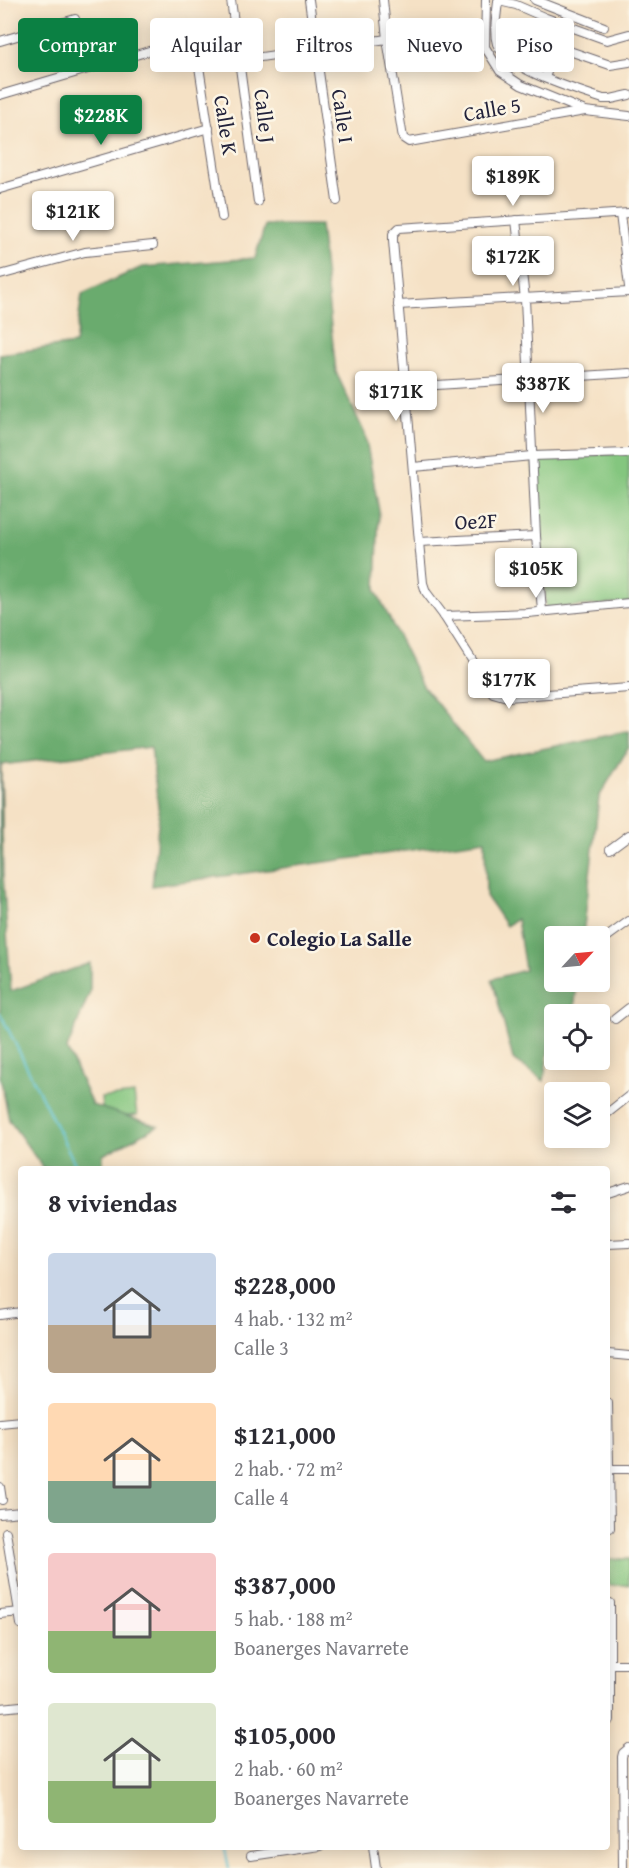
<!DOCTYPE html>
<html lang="es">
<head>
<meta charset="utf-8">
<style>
	:root { --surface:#fff; --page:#f7f7f7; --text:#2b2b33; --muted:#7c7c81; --accent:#0b8043 }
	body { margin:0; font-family:"Gentium Book Plus",serif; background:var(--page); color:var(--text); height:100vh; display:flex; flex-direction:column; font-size:22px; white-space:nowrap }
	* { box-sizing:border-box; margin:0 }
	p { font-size:20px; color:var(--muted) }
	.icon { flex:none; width:33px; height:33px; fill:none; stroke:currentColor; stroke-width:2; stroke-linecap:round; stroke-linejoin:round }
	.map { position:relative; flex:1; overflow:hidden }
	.panel { position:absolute; left:18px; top:1166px; width:592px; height:684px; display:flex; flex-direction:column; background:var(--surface); border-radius:6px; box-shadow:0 3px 15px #0003 }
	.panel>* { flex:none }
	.top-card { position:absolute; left:18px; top:18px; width:594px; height:54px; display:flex; gap:12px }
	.needle { width:39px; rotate:64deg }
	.tools { position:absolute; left:544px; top:926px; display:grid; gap:12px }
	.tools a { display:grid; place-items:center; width:66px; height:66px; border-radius:6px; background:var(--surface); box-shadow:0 3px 15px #0003; font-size:30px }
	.price { position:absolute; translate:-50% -51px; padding:0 14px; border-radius:6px; background:#fff; color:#222; font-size:20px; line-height:39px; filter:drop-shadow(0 2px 3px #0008) }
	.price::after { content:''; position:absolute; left:50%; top:36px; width:18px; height:14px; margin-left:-9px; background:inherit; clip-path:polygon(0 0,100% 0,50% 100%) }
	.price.selected { background:var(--accent); color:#fff }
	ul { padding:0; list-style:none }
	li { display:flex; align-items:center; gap:18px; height:150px; padding:0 30px }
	li span { display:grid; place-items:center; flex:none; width:168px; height:120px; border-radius:6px; color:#555 }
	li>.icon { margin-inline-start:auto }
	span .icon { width:72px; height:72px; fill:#fffc; stroke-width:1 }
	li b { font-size:26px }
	h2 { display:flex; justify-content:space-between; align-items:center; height:72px; padding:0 30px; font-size:26px }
	.chip { padding:0 21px; border-radius:6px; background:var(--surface); box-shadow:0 3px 15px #0003; font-size:21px; line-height:54px }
	.chip.selected { background:var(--accent); color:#fff }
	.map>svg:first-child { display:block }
	.green { fill:#84c67f; stroke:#53745d; stroke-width:1.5 }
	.forest { fill:#6bab6e; stroke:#466654; stroke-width:1.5 }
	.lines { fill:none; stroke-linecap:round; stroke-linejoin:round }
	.stream { stroke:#5cc5d8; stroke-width:2 }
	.minor-casing { stroke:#6c656b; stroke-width:10 }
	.minor { stroke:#fff; stroke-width:8 }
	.poi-dot { fill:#c8321e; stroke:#fcf5e5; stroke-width:2 }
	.labels { text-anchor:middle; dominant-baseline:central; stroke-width:5; stroke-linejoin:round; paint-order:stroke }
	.street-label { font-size:21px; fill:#22223b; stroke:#fcf5e5 }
	.poi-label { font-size:21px; font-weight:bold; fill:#22223b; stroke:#fcf5e5; text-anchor:start }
</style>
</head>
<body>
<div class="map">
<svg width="629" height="1868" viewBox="0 0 629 1868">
	<rect width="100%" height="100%" fill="#fcf5e5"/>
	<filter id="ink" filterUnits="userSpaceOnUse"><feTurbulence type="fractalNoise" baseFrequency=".0167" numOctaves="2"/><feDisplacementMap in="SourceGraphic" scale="12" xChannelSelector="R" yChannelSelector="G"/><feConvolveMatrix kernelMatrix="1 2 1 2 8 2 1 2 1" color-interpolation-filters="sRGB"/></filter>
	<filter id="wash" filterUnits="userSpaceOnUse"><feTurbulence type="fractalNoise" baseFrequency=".008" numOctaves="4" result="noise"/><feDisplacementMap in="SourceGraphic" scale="24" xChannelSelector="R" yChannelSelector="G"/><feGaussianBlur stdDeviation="1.35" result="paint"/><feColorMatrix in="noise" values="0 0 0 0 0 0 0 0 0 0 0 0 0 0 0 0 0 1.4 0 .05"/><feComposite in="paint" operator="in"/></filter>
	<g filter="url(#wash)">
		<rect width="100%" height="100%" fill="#f5e1c5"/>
		<g class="green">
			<path d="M 629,453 L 629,603 L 546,608 L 532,456 Z"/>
			<path d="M 134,1094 L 137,1115 L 104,1119 L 101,1098 Z"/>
			<rect x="608" y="1559" width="21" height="26"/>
		</g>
		<path class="forest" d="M 265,225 L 320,225 L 336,372 L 365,434 L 379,511 L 376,591 L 423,686 L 483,761 L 629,731 L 629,747 L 599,797 L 583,936 L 555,936 L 555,981 L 577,981 L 574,1014 L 555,1014 L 555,1030 L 551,1030 L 544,1081 L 513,1059 L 492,979 L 525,970 L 517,919 L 506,926 L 486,896 L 485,840 L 152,886 L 159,815 L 151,747 L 1,765 L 3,874 L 11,991 L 90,963 L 90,992 L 67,1049 L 92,1105 L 158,1126 L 103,1155 L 103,1168 L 43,1168 L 9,1120 L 0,1076 L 0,354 L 75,344 L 82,294 L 142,267 L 255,258 Z"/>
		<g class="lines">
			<g class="stream">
				<path d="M 0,1013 L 77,1168"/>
				<path d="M 224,1846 L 229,1868"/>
			</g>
		</g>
	</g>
	<g filter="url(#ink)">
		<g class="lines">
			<g class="minor-casing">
				<g id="minor">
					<path d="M 231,0 L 258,202"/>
					<path d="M 309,0 L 337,201"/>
					<path d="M 383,0 L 387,39 L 403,138 L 409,142 L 585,111"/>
					<path d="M 486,0 L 485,47 L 500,71 L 521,85 L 585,111 L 629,116"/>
					<path d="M 503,0 L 498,1 C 497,14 493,31 497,44 C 507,70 577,90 603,99 L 611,99 L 629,95"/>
					<path d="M 535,0 L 604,27"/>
					<path d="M 499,1 L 516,5 L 546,18 L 607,40 L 629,34"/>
					<path d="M 558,22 L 551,41 L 552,45 L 610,65 L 629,62"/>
					<path d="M 496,28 L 551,41"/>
					<path d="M 0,41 L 75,19"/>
					<path d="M 198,60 L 240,60 L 387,39 L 485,31"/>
					<path d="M 545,78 L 555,47"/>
					<path d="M 0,95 L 183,41 C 194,42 195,52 198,60 L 222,217"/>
					<path d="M 0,189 L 209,128"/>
					<path d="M 629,213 L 399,228 L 393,234 L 393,241 L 419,542 L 423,583 L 426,592 L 444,616 L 493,693 L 507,697 L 629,688"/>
					<path d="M 620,214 L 629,287"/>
					<path d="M 516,220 L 525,299 L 536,536 L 542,611"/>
					<path d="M 0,275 L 85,252 L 153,245"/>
					<path d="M 398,305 L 629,292"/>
					<path d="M 405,387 L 629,373"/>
					<path d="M 413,467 L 532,456 L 629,453"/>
					<path d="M 419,542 L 536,536"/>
					<path d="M 444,616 L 528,613 L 629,603"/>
					<path d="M 610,849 L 629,835"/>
					<path d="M 600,942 L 629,921"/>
					<path d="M 615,1019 L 629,1008"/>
					<path d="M 600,1119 L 629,1096"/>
					<path d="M 608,1193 L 629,1186"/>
					<path d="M 608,1244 L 629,1243"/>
					<path d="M 0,1315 L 21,1312"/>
					<path d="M 608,1354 L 629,1356"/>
					<path d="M 608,1403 L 610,1528"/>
					<path d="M 0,1423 L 21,1421"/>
					<path d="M 608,1469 L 629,1469"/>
					<path d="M 0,1487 L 2,1500"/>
					<path d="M 0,1514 L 21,1512"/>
					<path d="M 6,1532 L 21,1624"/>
					<path d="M 0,1614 L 21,1612"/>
					<path d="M 608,1664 L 629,1664"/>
					<path d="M 0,1708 L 21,1706"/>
					<path d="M 610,1720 L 610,1603"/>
					<path d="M 373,1846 L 376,1868"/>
					<path d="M 251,1856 L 320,1846"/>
					<path d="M 623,1868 L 622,1757 L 623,1753 L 629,1748"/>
				</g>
			</g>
			<use href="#minor" class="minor"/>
		</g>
	</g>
	<circle class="poi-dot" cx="255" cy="938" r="6"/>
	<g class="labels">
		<g class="street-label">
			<text transform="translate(492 109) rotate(-10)">Calle 5</text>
			<text transform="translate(265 116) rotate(83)">Calle J</text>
			<text transform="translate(343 116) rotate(82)">Calle I</text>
			<text transform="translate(226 125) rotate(81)">Calle K</text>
			<text transform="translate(476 521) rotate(-3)">Oe2F</text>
		</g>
		<g class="poi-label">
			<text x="267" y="938">Colegio La Salle</text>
		</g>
	</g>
</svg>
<div class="tools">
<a><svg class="needle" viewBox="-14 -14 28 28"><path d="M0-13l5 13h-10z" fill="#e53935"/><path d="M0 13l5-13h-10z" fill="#7c7c81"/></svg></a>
<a><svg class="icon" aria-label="locate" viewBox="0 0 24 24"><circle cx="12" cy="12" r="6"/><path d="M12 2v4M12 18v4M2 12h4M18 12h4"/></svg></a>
<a><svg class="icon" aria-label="layers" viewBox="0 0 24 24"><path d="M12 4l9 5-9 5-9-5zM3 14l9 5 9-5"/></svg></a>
</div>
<b class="price selected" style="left:101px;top:146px">$228K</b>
<b class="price" style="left:513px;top:207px">$189K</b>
<b class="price" style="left:73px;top:242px">$121K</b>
<b class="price" style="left:513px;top:287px">$172K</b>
<b class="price" style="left:543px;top:414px">$387K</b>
<b class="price" style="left:396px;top:422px">$171K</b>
<b class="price" style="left:536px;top:599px">$105K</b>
<b class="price" style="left:509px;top:710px">$177K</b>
<div class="top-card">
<a class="chip selected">Comprar</a>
<a class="chip">Alquilar</a>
<a class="chip">Filtros</a>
<a class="chip">Nuevo</a>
<a class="chip">Piso</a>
</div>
<section class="panel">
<h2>8 viviendas<svg class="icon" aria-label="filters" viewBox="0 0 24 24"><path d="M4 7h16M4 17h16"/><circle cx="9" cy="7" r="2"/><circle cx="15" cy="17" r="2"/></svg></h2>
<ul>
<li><span style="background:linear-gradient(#c9d6e8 60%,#b9a48a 0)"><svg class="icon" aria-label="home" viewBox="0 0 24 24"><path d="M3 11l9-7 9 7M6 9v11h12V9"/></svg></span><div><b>$228,000</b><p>4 hab. · 132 m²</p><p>Calle 3</p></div></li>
<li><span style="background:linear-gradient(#ffd9b3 65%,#7fa58c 0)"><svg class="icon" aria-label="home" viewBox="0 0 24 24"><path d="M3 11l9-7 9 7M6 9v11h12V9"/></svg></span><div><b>$121,000</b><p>2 hab. · 72 m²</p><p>Calle 4</p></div></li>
<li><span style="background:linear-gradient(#f6c9c9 65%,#8fb573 0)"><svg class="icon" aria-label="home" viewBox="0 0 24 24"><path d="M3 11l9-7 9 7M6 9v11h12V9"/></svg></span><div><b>$387,000</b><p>5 hab. · 188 m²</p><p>Boanerges Navarrete</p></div></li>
<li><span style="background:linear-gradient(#dfe7d0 65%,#8fb573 0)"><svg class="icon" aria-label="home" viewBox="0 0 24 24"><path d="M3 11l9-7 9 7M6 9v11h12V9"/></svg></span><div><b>$105,000</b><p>2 hab. · 60 m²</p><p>Boanerges Navarrete</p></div></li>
</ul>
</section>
</div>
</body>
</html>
